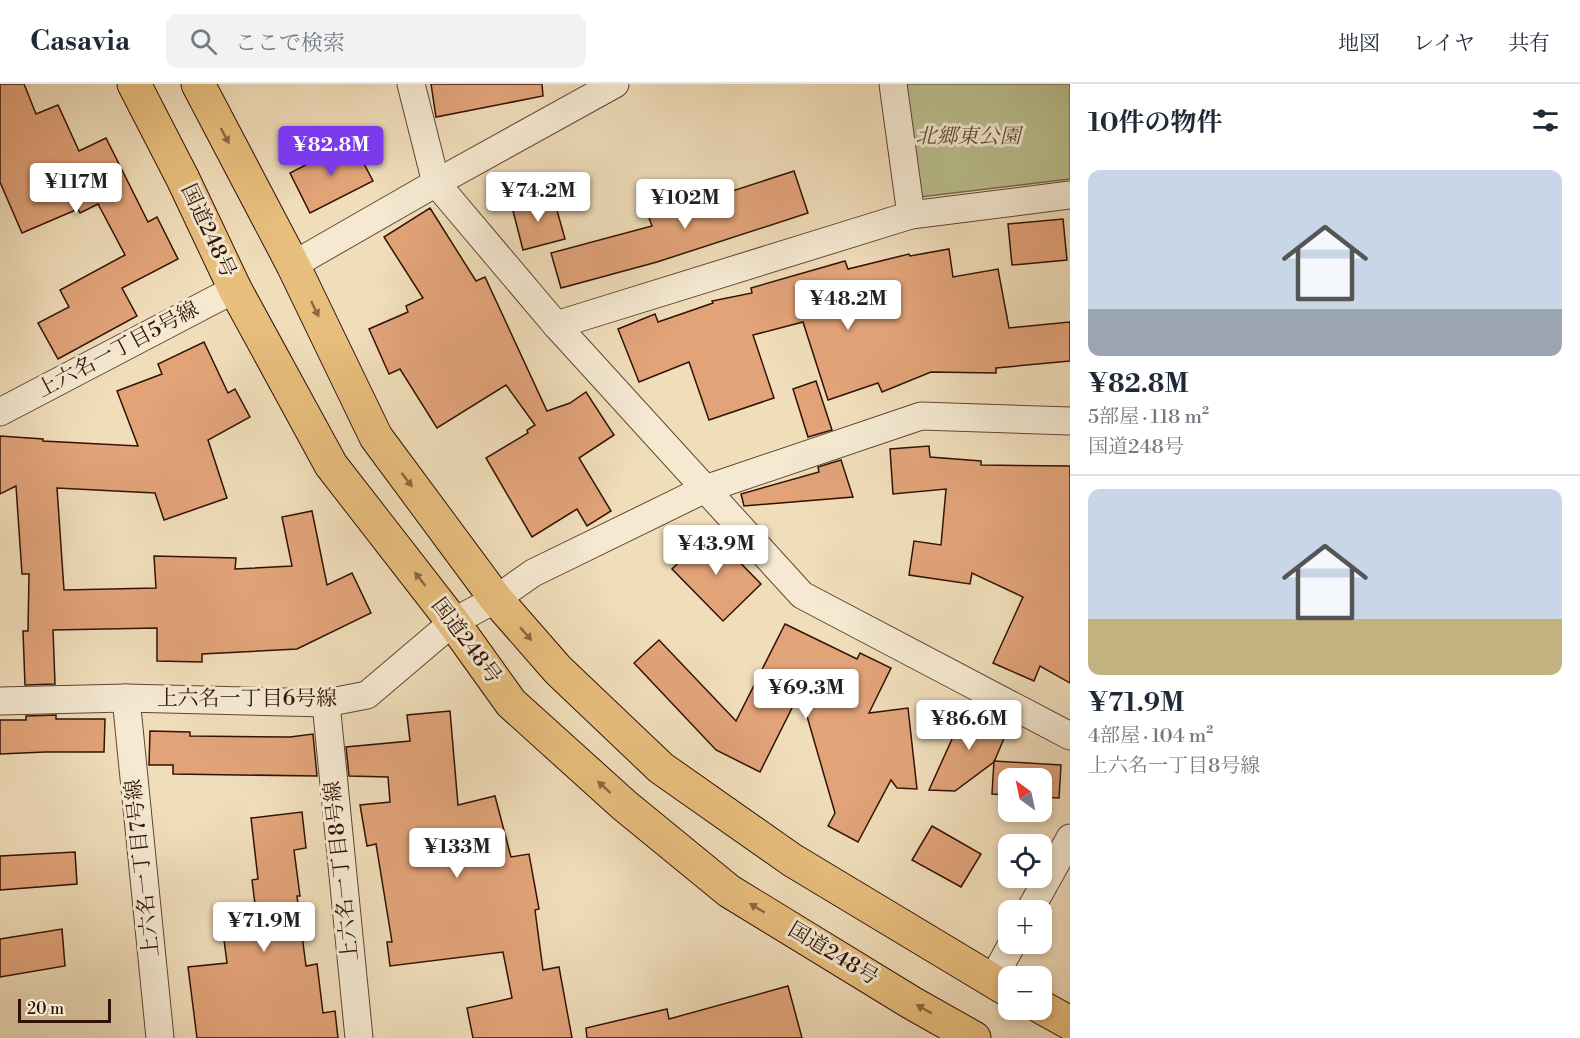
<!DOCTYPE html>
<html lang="ja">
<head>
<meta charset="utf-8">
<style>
	:root { --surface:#fff; --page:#f2f2f3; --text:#1f2937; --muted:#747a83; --line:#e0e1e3; --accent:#7c3aed }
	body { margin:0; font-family:"Libre Bodoni","Noto Serif JP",serif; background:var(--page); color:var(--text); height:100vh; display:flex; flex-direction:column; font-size:22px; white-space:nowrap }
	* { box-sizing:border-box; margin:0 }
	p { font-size:20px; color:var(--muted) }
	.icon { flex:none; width:33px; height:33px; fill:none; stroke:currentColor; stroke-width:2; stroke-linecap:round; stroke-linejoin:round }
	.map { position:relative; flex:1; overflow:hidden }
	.drawer { display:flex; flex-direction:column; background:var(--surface); width:510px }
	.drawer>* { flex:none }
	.needle { width:39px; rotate:327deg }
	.tools { position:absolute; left:998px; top:684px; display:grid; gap:12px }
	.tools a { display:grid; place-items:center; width:54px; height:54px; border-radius:12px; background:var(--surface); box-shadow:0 3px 9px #0003; font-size:30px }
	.scale { position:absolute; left:18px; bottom:15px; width:93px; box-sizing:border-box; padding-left:6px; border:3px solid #311205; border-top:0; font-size:16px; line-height:21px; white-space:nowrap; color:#311205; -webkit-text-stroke:4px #f5e9d2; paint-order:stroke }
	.price { position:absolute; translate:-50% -51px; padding:0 14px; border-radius:6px; background:#fff; color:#222; font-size:20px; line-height:39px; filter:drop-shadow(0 2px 3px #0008) }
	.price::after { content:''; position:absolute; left:50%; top:36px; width:18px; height:14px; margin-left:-9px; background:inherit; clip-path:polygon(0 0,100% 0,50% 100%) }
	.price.current { background:var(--accent); color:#fff }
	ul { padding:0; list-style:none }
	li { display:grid; align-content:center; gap:12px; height:318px; padding:0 18px }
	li+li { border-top:2px solid var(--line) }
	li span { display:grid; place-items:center; height:186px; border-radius:12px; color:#555 }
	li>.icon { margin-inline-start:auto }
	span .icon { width:108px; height:108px; fill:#fffc; stroke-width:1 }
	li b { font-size:26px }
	h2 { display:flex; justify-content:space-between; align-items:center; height:72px; padding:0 18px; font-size:26px }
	header { display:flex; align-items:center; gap:36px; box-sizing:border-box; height:84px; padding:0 30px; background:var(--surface); border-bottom:2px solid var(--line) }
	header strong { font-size:28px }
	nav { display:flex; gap:33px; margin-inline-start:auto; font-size:21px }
	.search { width:420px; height:54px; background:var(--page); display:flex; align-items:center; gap:15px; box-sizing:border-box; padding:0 21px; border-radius:12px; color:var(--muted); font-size:22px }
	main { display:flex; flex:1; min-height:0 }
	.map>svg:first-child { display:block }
	.green { fill:#bbc08f; stroke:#76694a; stroke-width:1.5 }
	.building { fill:#e2a379; stroke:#311205; stroke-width:1.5 }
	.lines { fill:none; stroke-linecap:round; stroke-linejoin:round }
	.minor-casing { stroke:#614532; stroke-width:29 }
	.trunk-casing { stroke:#311205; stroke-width:35 }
	.minor { stroke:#f5e9d2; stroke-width:27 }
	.trunk { stroke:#e8be7d; stroke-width:33 }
	.oneway { fill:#8c6841 }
	.labels { text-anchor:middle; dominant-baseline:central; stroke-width:6; stroke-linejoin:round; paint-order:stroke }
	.park-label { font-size:21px; font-style:italic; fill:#614f35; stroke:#f5e9d2 }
	.street-label { font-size:21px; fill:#311205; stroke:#f5e9d2 }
</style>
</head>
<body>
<header>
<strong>Casavia</strong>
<div class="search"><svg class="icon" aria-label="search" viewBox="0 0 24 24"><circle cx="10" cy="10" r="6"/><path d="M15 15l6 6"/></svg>ここで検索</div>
<nav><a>地図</a><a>レイヤ</a><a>共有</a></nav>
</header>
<main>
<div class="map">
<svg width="1070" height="954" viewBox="0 0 1070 954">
	<rect width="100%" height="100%" fill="#f0ddba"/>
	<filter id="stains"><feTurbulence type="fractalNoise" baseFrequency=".00333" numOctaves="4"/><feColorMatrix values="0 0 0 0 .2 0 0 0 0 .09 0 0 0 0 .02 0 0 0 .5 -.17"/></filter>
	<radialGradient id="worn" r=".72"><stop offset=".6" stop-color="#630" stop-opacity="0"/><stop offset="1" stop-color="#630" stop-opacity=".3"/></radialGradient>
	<path class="green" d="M 906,0 L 1070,0 L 1070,95 L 920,113 Z"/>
	<g class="building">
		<path d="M 0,0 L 24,0 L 36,30 L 58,21 L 79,67 L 106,54 L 148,138 L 157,133 L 178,175 L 122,204 L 137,232 L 58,275 L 38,239 L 69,223 L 60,206 L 125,171 L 98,120 L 80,129 L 78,125 L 22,149 L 0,98 Z"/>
		<path d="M 431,0 L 542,0 L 543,12 L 436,33 Z"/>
		<path d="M 352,57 L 373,97 L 310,129 L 290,89 Z"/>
		<path d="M 794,87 L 808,129 L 657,178 L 561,204 L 551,169 L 652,142 L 649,134 Z"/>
		<path d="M 553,112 L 565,155 L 523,166 L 512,123 Z"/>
		<path d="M 430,124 L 476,197 L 485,193 L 547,327 L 570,319 L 586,308 L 614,351 L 579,374 L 611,427 L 587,442 L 577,425 L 532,453 L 486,374 L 528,349 L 527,346 L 535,341 L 506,301 L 437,344 L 400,285 L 389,290 L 369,245 L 408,228 L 406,222 L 423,214 L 384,153 Z"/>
		<path d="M 1063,135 L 1067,176 L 1012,181 L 1008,140 Z"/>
		<path d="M 949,165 L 953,193 L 998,185 L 1009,244 L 1070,238 L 1070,277 L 996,284 L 996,289 L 931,288 L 882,308 L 878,299 L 828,316 L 803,238 L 753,251 L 774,314 L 709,336 L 689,278 L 639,298 L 618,245 L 655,230 L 658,238 L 713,219 L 712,217 L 752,209 L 751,204 L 845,177 L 848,185 L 909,170 L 910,172 Z"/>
		<path d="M 204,258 L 228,309 L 235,305 L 250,333 L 208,356 L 227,414 L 164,436 L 155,409 L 57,404 L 64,506 L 156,504 L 154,472 L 236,474 L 235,485 L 292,482 L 282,433 L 312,427 L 327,501 L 352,489 L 371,529 L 297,565 L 202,570 L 202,578 L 157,577 L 157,544 L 53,546 L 55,600 L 25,601 L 23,547 L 28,547 L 29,490 L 22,490 L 16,402 L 0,410 L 0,352 L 43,355 L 43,357 L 138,362 L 117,307 L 162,290 L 158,280 Z"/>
		<path d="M 816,297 L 832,346 L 808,353 L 793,305 Z"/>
		<path d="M 929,362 L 930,373 L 981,377 L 981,381 L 1070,382 L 1070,599 L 1040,582 L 1034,597 L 993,579 L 1023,513 L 972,489 L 970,500 L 909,491 L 914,457 L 941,461 L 946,405 L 893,410 L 890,365 Z"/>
		<path d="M 841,376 L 853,413 L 744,422 L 741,410 L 819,388 L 818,383 Z"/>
		<path d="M 710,448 L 761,500 L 723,537 L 672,485 Z"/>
		<path d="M 785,540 L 857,575 L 860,569 L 891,584 L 869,629 L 908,624 L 917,705 L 897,704 L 891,696 L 858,758 L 828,742 L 835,729 L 800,608 L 760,688 L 716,666 L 634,579 L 659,556 L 736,637 Z"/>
		<path d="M 967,622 L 991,633 L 989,637 L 1008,645 L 994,678 L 955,707 L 929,706 Z"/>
		<path d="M 450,627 L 458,721 L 495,712 L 511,773 L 529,770 L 539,825 L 535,826 L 543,886 L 559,883 L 572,954 L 473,954 L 467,924 L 512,914 L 503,868 L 390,882 L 387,858 L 392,858 L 376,760 L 367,762 L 360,721 L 390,718 L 388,693 L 349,692 L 346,663 L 410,657 L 407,631 Z"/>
		<path d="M 56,631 L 56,635 L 105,635 L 104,668 L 45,668 L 0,670 L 0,636 L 26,636 L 26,632 Z"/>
		<path d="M 150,647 L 190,648 L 190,652 L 290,653 L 313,650 L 317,692 L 173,690 L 173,681 L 149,681 Z"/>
		<path d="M 994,677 L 1061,681 L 1059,714 L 1041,713 L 1041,694 L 1008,694 L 1008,711 L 992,710 Z"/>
		<path d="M 302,728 L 306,764 L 294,766 L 300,812 L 297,812 L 306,882 L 317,880 L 323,929 L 335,927 L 338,954 L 197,954 L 188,883 L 227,879 L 220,825 L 255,820 L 252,796 L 258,795 L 251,734 Z"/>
		<path d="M 932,742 L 981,770 L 961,803 L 912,776 Z"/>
		<path d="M 75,768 L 77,800 L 0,806 L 0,772 Z"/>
		<path d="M 62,845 L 65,882 L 0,893 L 0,855 Z"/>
		<path d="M 788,902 L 802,954 L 587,954 L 586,944 L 667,925 L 669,935 Z"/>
	</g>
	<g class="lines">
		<g class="minor-casing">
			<g id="minor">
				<path d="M 411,0 L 436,99 L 556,241 L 802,511 L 1070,652"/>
				<path d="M 893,0 L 911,131"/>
				<path d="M 293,181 L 436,99 L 615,0"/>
				<path d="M 556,241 L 911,131 L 1070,111"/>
				<path d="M 0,328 L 235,205"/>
				<path d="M 126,614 L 160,954"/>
				<path d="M 0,617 L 126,614 L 326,619 L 367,611 L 453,538 L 496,515 L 533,489 L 705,405 L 921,332 L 1070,337"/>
				<path d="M 326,619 L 359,954"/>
				<path d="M 1030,826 L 1070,754"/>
				<path d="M 992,897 L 1012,860"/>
			</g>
		</g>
		<g class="trunk-casing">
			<g id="trunk">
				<path d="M 134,0 L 183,95 L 235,205 L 331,381 L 453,538 L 511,619 L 624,721 L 729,807 L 912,919 L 974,954"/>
				<path d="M 198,0 L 293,181 L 376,353 L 496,515 L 558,586 L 661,684 L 792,776 L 1008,906"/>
				<path d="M 1041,923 L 1070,939"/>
			</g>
		</g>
		<use href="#minor" class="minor"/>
		<use href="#trunk" class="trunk"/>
	</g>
	<defs><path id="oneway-solid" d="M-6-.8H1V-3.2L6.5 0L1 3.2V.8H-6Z" transform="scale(1.5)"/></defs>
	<g class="oneway">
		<use href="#oneway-solid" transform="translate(225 52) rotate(62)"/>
		<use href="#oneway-solid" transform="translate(315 225) rotate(64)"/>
		<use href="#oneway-solid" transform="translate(407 396) rotate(53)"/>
		<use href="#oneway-solid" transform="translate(420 495) rotate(-128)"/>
		<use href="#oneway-solid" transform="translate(526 550) rotate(49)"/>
		<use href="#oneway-solid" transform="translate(604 703) rotate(-138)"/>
		<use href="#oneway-solid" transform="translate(757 824) rotate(-149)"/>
		<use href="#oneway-solid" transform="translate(924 925) rotate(-150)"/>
	</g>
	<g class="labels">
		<g class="park-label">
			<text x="968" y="53">北郷東公園</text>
		</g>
		<g class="street-label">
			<text transform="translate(208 147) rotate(65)">国道248号</text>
			<text transform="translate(118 266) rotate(-28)">上六名一丁目5号線</text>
			<text transform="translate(466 557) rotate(53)">国道248号</text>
			<text x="247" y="615">上六名一丁目6号線</text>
			<text transform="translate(143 784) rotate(-96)">上六名一丁目7号線</text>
			<text transform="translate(342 787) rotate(-96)">上六名一丁目8号線</text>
			<text transform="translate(833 870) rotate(31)">国道248号</text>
		</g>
	</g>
	<rect width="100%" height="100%" filter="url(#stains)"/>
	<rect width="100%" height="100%" fill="url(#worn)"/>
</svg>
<div class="tools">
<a><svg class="needle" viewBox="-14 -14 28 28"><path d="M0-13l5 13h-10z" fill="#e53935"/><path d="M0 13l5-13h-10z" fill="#747a83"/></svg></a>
<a><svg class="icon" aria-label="locate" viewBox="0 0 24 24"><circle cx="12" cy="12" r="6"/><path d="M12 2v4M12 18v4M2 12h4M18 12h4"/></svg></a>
<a>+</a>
<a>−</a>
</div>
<div class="scale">20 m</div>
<b class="price current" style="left:331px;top:93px">¥82.8M</b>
<b class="price" style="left:76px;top:130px">¥117M</b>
<b class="price" style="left:538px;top:139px">¥74.2M</b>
<b class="price" style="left:685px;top:146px">¥102M</b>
<b class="price" style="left:848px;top:247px">¥48.2M</b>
<b class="price" style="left:716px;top:492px">¥43.9M</b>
<b class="price" style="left:806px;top:636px">¥69.3M</b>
<b class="price" style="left:969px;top:667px">¥86.6M</b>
<b class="price" style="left:457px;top:795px">¥133M</b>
<b class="price" style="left:264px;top:869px">¥71.9M</b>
</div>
<section class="drawer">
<h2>10件の物件<svg class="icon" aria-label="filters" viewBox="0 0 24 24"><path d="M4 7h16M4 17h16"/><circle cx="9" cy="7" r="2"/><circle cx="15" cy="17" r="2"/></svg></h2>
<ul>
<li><span style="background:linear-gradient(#c9d6e8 75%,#9aa5b1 0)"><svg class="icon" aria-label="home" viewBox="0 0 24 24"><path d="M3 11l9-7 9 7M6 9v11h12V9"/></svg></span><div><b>¥82.8M</b><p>5部屋 · 118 m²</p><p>国道248号</p></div></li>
<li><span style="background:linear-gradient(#c9d6e8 70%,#c2b280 0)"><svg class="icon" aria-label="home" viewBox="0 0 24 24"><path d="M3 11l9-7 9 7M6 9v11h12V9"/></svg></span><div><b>¥71.9M</b><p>4部屋 · 104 m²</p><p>上六名一丁目8号線</p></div></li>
</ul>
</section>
</main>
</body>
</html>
